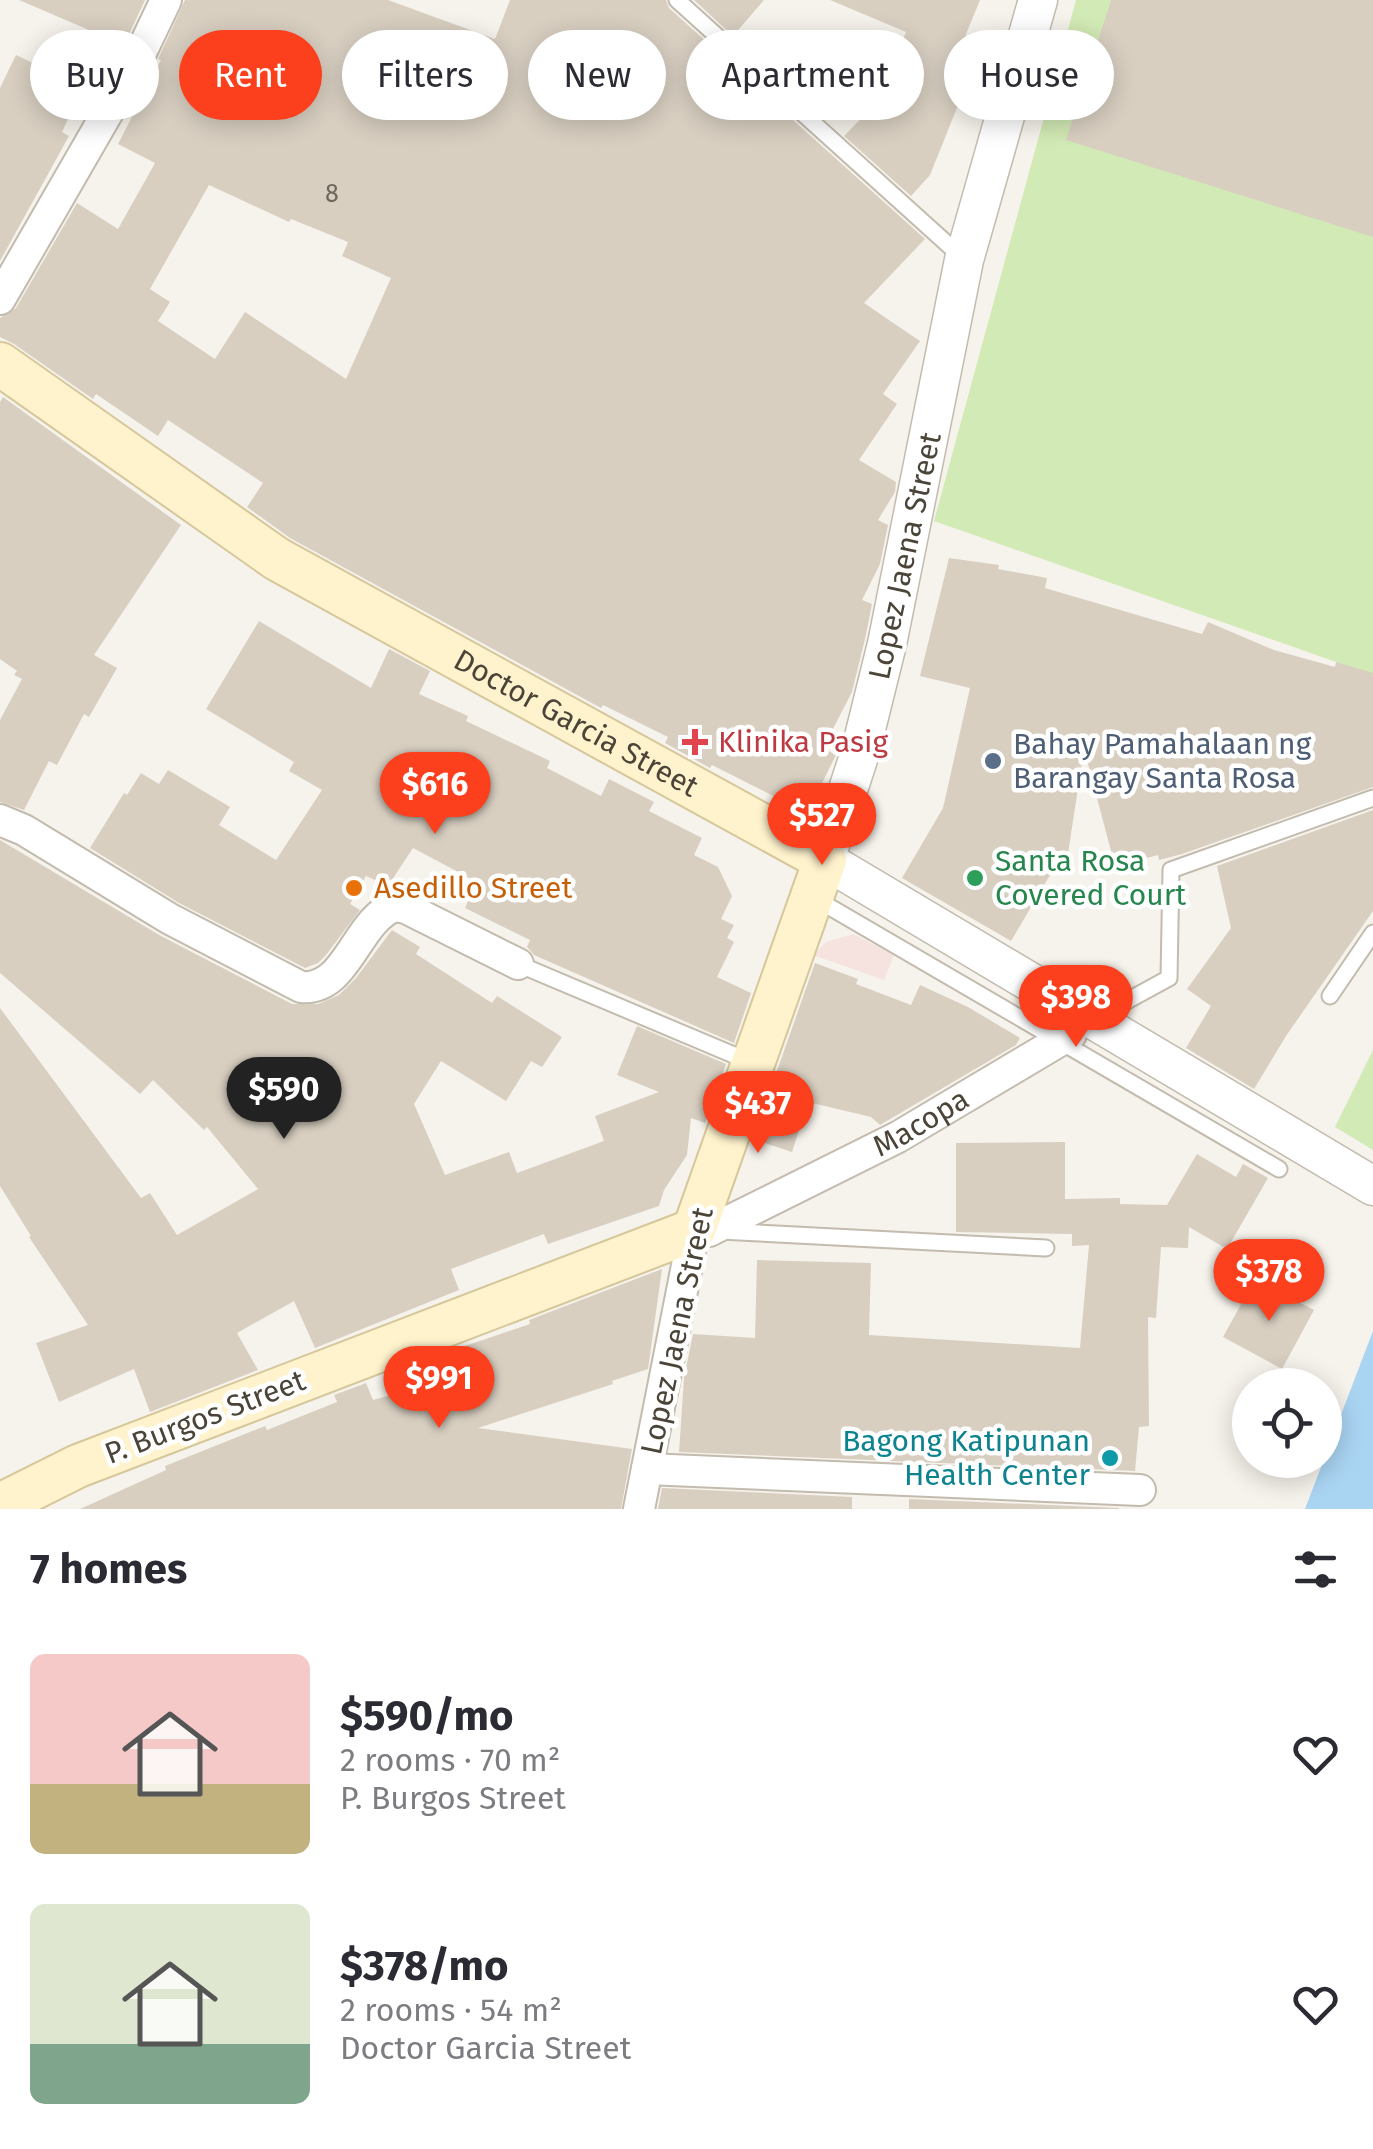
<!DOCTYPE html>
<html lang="en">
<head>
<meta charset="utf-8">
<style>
	:root { --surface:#fff; --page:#f7f7f7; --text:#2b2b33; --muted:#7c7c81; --accent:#fc3f1d }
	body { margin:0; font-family:"Fira Sans",sans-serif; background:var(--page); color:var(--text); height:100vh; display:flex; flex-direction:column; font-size:38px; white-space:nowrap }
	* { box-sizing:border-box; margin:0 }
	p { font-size:32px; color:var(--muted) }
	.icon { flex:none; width:55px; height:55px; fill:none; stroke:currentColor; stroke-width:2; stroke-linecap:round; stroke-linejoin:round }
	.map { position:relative; height:1509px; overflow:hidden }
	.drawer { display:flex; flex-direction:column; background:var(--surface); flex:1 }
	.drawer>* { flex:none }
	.hud { position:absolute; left:30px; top:30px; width:1315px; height:90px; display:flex; gap:20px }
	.controls { position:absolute; left:1232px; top:1368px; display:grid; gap:20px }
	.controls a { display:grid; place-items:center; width:110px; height:110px; border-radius:50%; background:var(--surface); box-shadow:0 5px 25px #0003; font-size:50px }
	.price { position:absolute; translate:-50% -85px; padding:0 22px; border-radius:35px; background:var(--accent); color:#fff; font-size:32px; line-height:65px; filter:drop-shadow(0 2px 5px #0008) }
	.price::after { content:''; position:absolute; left:50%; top:60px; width:30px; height:22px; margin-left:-15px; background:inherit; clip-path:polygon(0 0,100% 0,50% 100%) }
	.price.on { background:#222; color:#fff }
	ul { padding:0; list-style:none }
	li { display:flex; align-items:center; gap:30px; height:250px; padding:0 30px }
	li span { display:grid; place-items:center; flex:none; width:280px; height:200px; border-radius:15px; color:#555 }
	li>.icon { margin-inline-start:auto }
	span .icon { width:120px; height:120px; fill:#fffc; stroke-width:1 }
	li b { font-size:42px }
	h2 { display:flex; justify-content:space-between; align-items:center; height:120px; padding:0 30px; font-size:42px }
	.tag { padding:0 35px; border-radius:45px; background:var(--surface); box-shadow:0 5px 25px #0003; font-size:35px; line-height:90px }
	.tag.on { background:var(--accent); color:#fff }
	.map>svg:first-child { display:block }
	.medical { fill:#f6e3e0 }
	.green { fill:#d2eab5 }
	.water { fill:#a9d4f2 }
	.building { fill:#d8cfc1; fill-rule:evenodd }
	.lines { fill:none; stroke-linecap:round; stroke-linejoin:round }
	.service-casing { stroke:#c2bbae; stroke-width:19 }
	.minor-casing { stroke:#c2bbae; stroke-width:34 }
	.tertiary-casing { stroke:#c2bbae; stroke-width:41 }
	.secondary-casing { stroke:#d6c79b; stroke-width:46 }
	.service { stroke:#fff; stroke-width:15 }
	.minor { stroke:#fff; stroke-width:30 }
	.tertiary { stroke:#fff; stroke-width:38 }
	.secondary { stroke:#fff3cd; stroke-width:42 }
	.health-dot { fill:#e0444e; stroke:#fff; stroke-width:4 }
	.service-dot { fill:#5c6f8a; stroke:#fff; stroke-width:4 }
	.leisure-dot { fill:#2e9e5b; stroke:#fff; stroke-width:4 }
	.food-dot { fill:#e8710a; stroke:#fff; stroke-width:4 }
	.culture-dot { fill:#0f9aa8; stroke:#fff; stroke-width:4 }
	.labels { text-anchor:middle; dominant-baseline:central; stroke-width:9; stroke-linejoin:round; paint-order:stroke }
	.number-label { font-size:25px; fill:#6e675b }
	.street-label { font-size:30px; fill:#4b4439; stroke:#fff }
	.health-label { font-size:30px; fill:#be3a42; stroke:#fff; text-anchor:start }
	.service-label { font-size:30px; fill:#4e5e75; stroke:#fff; text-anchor:start }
	.leisure-label { font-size:30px; fill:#27864d; stroke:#fff; text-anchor:start }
	.food-label { font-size:30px; fill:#c56008; stroke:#fff; text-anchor:start }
	.culture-label { font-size:30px; fill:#0d838f; stroke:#fff; text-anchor:end }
</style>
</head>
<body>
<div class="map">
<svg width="1373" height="1509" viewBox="0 0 1373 1509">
	<rect width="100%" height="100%" fill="#f6f3ec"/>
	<path class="medical" d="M 853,934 L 894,955 L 884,980 L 813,955 L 826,942 Z"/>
	<g class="green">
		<path d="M 1076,0 L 1373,0 L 1373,675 L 934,521 Z"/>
		<path d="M 1373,1050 L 1373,1150 L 1335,1127 Z"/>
	</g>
	<path class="water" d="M 1373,1331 L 1373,1509 L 1305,1509 Z"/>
	<g class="building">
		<path d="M 19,0 L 145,0 L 124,45 Z"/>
		<path d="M 185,0 L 388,0 L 495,39 L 510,0 L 666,0 L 669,8 L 719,53 L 715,57 L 766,109 L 773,102 L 925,239 L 864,303 L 920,341 L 883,394 L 897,404 L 859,460 L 896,482 L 895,492 L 878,520 L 888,525 L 880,564 L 862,600 L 872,604 L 865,639 L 852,692 L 823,748 L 836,755 L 820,787 L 789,804 L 712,765 L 710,768 L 665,743 L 668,737 L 603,705 L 601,708 L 290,538 L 247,507 L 263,483 L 168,420 L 158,436 L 96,394 L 93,399 L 14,344 L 0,337 L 0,318 L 16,308 L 77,203 L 118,229 L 155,163 L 118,144 L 161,60 L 158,59 ZM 209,185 L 289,222 L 291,219 L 348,242 L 342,256 L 391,278 L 346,379 L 245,312 L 215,359 L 158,321 L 170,302 L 150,289 Z"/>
		<path d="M 694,0 L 764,0 L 733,36 Z"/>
		<path d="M 830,0 L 980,0 L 953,66 L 971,73 L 930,175 L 911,196 L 844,136 L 879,100 L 906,32 Z"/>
		<path d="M 1111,0 L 1373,0 L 1373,237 L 1066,140 Z"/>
		<path d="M 16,55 L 83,87 L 62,132 L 69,136 L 0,261 L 0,88 Z"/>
		<path d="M 3,397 L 181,525 L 94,655 L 117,668 L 89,717 L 84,714 L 57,765 L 49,761 L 24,810 L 0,802 L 0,720 L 22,679 L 14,675 L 17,671 L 0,659 L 0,402 Z"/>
		<path d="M 949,558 L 999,565 L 998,569 L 1047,578 L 1045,588 L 1202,634 L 1208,622 L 1274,650 L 1335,667 L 1336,662 L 1373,673 L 1373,787 L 1182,854 L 1159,860 L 1158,855 L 1115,866 L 1084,749 L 1066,867 L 1056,865 L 1011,941 L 902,878 L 943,808 L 970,688 L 920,676 Z"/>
		<path d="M 259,621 L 371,688 L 389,649 L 430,671 L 419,694 L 468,716 L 466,721 L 550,761 L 547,768 L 601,796 L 609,779 L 654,802 L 649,811 L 702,838 L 694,855 L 718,867 L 732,896 L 721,919 L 734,925 L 727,938 L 734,942 L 717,977 L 751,993 L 734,1043 L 534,955 L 527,947 L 530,940 L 465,908 L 477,882 L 413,848 L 388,886 L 366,876 L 350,904 L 360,910 L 326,955 L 318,963 L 305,968 L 179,903 L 90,848 L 124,793 L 127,795 L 141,773 L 159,784 L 168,770 L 230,807 L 219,825 L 276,860 L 322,790 L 289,771 L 294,762 L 206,709 Z"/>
		<path d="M 1373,810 L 1373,911 L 1286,1036 L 1254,1089 L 1186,1048 L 1211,1006 L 1187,989 L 1231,928 L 1217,866 Z"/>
		<path d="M 0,840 L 161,936 L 292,1004 L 318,1004 L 339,995 L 356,978 L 392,930 L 420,947 L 416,954 L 492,1003 L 497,996 L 562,1037 L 542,1067 L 531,1061 L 506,1101 L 441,1061 L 414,1104 L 445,1175 L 509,1152 L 517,1173 L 604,1141 L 595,1116 L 659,1092 L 617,1075 L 637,1026 L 726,1064 L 705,1123 L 691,1118 L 687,1155 L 664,1190 L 659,1206 L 548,1244 L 544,1234 L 451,1269 L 459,1290 L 315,1348 L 294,1301 L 237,1333 L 258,1370 L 150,1412 L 134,1369 L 59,1402 L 36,1343 L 88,1325 L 29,1237 L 31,1236 L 0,1186 L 0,1008 L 141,1198 L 150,1193 L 177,1235 L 258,1189 L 207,1127 L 204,1130 L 153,1080 L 140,1094 L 0,973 Z"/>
		<path d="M 815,963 L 858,979 L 856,984 L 911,1005 L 920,985 L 968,1007 L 1020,1038 L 1016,1045 L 880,1125 L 871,1117 L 808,1102 L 792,1152 L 753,1139 Z"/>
		<path d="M 1065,1142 L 1065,1199 L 1120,1198 L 1120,1204 L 1167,1205 L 1197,1154 L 1236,1177 L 1243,1164 L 1268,1178 L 1227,1249 L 1189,1227 L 1188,1248 L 1161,1247 L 1156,1318 L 1148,1317 L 1149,1426 L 1139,1427 L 1135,1471 L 679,1452 L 684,1378 L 693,1334 L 755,1338 L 757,1260 L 871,1263 L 869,1335 L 1080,1348 L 1089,1245 L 1072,1246 L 1072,1234 L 956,1232 L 956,1143 Z"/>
		<path d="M 662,1269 L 648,1369 L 612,1381 L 613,1384 L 478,1428 L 632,1449 L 621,1509 L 80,1509 L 166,1470 L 165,1466 L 265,1426 L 267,1430 L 337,1402 L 334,1395 L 366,1383 L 373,1400 L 467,1374 L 459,1348 L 530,1324 L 529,1320 Z"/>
		<path d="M 1255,1279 L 1314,1310 L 1282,1369 L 1223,1337 Z"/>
		<path d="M 662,1488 L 852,1497 L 852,1509 L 658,1509 Z"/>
		<path d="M 909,1499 L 1119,1508 L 1119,1509 L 909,1509 Z"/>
	</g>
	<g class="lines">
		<g class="service-casing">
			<g id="service">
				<path d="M 677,0 L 964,259"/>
				<path d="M 816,899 L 1279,1169"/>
				<path d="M 518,964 L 748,1061"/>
				<path d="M 1330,996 L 1373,933"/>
				<path d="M 1125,1002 L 1169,978 L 1171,870 L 1373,798"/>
				<path d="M 720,1231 L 1046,1248"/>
			</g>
		</g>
		<g class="minor-casing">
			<g id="minor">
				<path d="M 0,299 L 135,65 L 166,0"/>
				<path d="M 0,820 L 24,830 L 170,919 L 301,987 C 347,992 356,920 395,906 L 406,908 L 518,964"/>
				<path id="s1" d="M 709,1231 L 898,1137 L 1071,1034"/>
				<path d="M 647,1469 L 1140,1490"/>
				<path d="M 639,1509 L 694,1230"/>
			</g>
		</g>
		<g class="tertiary-casing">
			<path id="tertiary" d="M 1038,0 L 964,260 L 887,644 L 860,753 L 825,860 L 1373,1186"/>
		</g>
		<g class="secondary-casing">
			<g id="secondary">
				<path id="s2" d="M 0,364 L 277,559 L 825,860 L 694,1230 L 78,1466 L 0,1505"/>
			</g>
		</g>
		<use href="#service" class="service"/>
		<use href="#minor" class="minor"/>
		<use href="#tertiary" class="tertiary"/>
		<use href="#secondary" class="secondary"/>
	</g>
	<path class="health-dot" d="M690 727h10v10h10v10h-10v10h-10v-10h-10v-10h10z"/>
	<circle class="service-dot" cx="993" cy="761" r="10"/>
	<circle class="leisure-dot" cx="975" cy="878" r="10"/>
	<circle class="food-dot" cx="354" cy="888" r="10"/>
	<circle class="culture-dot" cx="1110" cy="1458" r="10"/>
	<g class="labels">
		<g class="number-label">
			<text x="332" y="194">8</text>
		</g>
		<g class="street-label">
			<text transform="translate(905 556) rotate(-78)">Lopez Jaena Street</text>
			<text stroke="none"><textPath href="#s2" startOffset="680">Doctor Garcia Street</textPath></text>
			<text stroke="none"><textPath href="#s1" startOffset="238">Macopa</textPath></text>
			<text transform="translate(677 1331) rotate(-78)">Lopez Jaena Street</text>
			<text transform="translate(205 1417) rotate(-21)">P. Burgos Street</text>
		</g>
		<g class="health-label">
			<text x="718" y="742">Klinika Pasig</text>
		</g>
		<g class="service-label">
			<text x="1013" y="744">Bahay Pamahalaan ng<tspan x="1013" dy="34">Barangay Santa Rosa</tspan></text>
		</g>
		<g class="leisure-label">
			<text x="995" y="861">Santa Rosa<tspan x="995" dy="34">Covered Court</tspan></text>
		</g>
		<g class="food-label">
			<text x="374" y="888">Asedillo Street</text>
		</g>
		<g class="culture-label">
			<text x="1090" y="1441">Bagong Katipunan<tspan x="1090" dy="34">Health Center</tspan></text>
		</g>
	</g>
</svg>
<div class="controls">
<a><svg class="icon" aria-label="locate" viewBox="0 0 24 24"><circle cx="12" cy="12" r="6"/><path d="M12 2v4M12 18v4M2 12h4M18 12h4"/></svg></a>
</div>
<b class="price" style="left:435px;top:837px">$616</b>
<b class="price" style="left:822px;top:868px">$527</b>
<b class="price" style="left:1076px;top:1050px">$398</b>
<b class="price on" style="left:284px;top:1142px">$590</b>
<b class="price" style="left:758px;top:1156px">$437</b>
<b class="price" style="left:1269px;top:1324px">$378</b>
<b class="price" style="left:439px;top:1431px">$991</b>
<div class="hud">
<a class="tag">Buy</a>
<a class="tag on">Rent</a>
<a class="tag">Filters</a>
<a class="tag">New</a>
<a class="tag">Apartment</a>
<a class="tag">House</a>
</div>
</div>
<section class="drawer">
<h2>7 homes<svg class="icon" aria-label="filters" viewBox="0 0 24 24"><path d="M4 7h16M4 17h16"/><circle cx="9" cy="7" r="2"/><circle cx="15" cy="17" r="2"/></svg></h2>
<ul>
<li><span style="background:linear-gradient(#f6c9c9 65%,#c2b280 0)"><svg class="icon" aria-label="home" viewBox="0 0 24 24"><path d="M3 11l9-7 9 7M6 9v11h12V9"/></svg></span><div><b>$590/mo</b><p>2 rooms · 70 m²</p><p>P. Burgos Street</p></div><svg class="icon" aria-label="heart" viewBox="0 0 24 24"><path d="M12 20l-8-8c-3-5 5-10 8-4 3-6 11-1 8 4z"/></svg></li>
<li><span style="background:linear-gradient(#dfe7d0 70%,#7fa58c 0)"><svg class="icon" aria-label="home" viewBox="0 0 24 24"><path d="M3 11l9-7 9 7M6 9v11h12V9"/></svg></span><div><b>$378/mo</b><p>2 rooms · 54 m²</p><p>Doctor Garcia Street</p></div><svg class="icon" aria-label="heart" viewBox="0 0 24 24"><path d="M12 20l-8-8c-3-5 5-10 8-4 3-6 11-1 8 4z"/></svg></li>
</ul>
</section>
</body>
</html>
